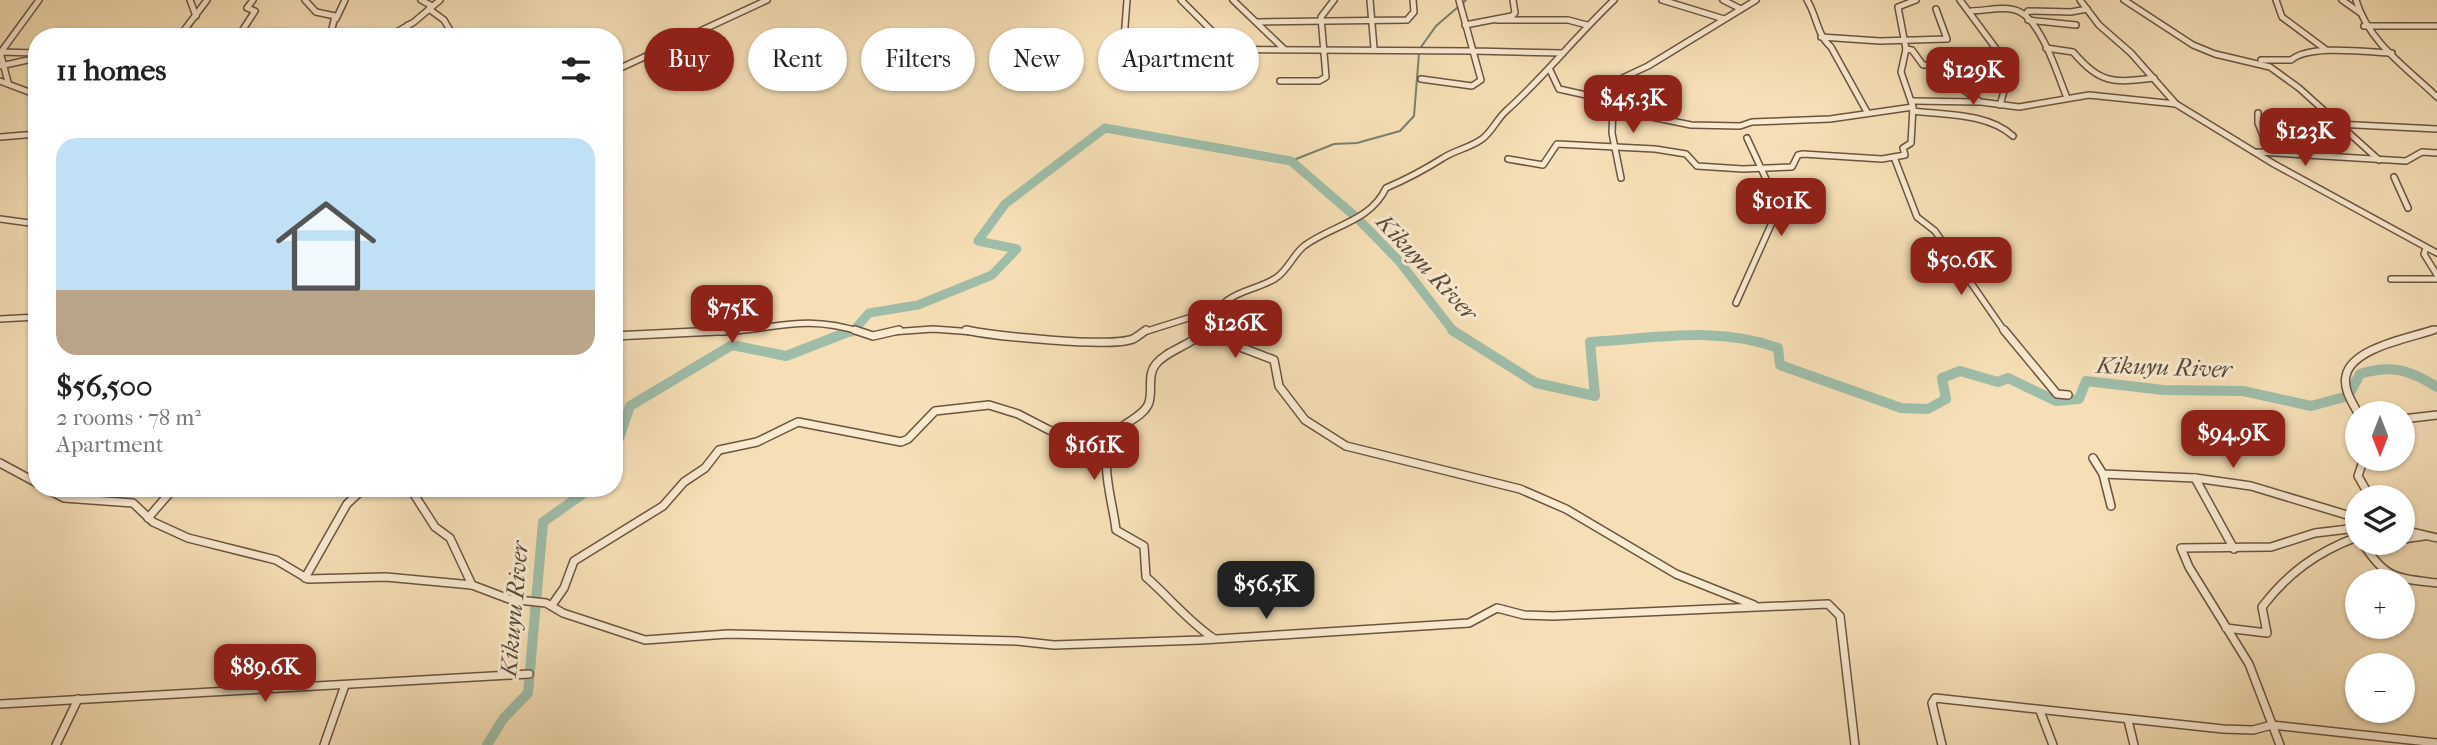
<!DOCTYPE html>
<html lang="en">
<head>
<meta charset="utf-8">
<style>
	:root { --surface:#fff; --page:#f2f2f2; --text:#222; --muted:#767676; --accent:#8f2418 }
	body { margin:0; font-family:"IM FELL French Canon",serif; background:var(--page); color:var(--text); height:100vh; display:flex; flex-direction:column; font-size:26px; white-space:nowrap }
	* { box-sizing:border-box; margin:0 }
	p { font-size:23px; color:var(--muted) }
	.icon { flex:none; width:38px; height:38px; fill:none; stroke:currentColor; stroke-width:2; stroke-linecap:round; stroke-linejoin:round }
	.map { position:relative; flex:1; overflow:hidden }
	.panel { position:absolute; left:28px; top:28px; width:595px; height:469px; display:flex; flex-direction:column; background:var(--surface); border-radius:28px; box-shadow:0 2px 5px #0004 }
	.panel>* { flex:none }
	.guide { position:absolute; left:644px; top:28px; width:665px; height:63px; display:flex; gap:14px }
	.needle { width:46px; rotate:180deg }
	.tools { position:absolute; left:2345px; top:401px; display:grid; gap:14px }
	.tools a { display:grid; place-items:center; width:70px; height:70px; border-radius:50%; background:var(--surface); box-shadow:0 2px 5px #0004; font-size:35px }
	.price { position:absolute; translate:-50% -60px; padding:0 16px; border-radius:14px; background:var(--accent); color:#fff; font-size:23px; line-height:46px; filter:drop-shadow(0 2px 4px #0008) }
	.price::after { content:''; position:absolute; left:50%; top:42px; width:21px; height:16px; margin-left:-10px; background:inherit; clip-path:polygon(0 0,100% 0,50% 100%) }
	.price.selected { background:#222; color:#fff }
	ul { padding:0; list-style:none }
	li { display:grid; align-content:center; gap:14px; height:371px; padding:0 28px }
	li span { display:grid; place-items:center; height:217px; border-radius:21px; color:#555 }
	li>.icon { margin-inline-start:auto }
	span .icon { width:126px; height:126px; fill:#fffc; stroke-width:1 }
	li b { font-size:30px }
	h2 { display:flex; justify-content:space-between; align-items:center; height:84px; padding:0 28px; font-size:30px }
	.tag { padding:0 24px; border-radius:32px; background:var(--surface); box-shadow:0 2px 5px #0004; font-size:24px; line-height:63px }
	.tag.selected { background:var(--accent); color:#fff }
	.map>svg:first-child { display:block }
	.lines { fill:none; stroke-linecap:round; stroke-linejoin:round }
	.stream { stroke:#78806f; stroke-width:2 }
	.river-far1 { stroke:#9ebda9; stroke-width:9 }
	.river { stroke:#9ebda9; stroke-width:10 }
	.minor-far1-casing { stroke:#6c5440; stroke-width:8 }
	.minor-casing { stroke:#6c5440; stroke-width:10 }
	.minor-far1 { stroke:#f9ead0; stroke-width:5 }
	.minor { stroke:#f9ead0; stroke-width:7 }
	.labels { text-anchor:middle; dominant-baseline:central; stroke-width:6; stroke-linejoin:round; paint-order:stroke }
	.water-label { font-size:24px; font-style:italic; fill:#564b3c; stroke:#f9ead0 }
</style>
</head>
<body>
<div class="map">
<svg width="2437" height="745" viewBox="0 0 2437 745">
	<rect width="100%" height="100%" fill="#f6dfb6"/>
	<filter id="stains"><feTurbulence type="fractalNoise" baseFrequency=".00286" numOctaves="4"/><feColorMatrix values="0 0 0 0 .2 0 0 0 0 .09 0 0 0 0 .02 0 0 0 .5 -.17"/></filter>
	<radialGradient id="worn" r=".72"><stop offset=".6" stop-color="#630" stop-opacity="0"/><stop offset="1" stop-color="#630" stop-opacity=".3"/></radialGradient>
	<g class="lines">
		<g class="stream">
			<path d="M 1463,3 L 1466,0"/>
			<path d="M 1421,47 L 1436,26 L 1458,7"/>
			<path d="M 1291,161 L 1334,144 L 1357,143 L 1400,131 L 1414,116 L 1419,53"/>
		</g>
		<path class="river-far1" d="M 852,332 L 869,313 L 918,305 L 992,275 L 1017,249 L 978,241 L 1005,204 L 1105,128 L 1291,161 L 1357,218 L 1399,261 L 1454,332"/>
		<g class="river">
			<path d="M 1452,330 L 1536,383 L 1595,396 L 1590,342 C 1653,339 1717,325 1778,348 L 1780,365 L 1901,408 L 1928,409 L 1946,399 L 1942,378 L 1960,371 L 1998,382 L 2008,378 L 2056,401 L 2079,399 L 2086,381 L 2163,390 L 2243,391 L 2311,406 L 2348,396 L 2360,374 C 2391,364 2410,370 2437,387"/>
			<path d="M 614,453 L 630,406 L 732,345 L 786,356 L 853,330"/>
			<path d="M 487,745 L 503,719 L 528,693 L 543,522 L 591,488"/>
		</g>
		<g class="minor-far1-casing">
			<g id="minor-far1">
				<path d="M 190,0 L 196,16"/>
				<path d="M 305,0 L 316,12 L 335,16 L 330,37"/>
				<path d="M 421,0 L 432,6"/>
				<path d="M 1181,0 L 1212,31 L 1215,49"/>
				<path d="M 1233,0 L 1284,49"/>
				<path d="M 1370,0 L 1374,48"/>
				<path d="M 1459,0 L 1473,51 L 1563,53"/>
				<path d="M 1662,0 L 1724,19"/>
				<path d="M 1723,0 L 1741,9"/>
				<path d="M 1807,0 C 1817,16 1817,35 1831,47 L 1867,112"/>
				<path d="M 1960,0 L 1997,50 L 2007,81 L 2000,105"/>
				<path d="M 2080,0 L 2099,25 L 2131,53 L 2176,104 L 2274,164 L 2437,253"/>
				<path d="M 2124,0 L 2193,45 L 2215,54 L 2270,67 L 2299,88 L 2379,160"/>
				<path d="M 2276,0 L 2282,17 L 2325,49"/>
				<path d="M 2342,0 L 2359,12"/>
				<path d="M 2356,0 C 2369,43 2406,67 2437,97"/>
				<path d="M 429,9 L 444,20 L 454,37"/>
				<path d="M 1971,11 C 1986,11 2006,5 2020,12 C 2042,23 2058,76 2067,98"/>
				<path d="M 2025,15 L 2028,11 L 2071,12 L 2087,9"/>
				<path d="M 336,19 L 345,0"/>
				<path d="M 1497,20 L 1568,20 L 1587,25"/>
				<path d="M 2028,20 L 2076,25"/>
				<path d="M 1258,22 L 1407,20 L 1414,12 L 1413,0"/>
				<path d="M 1465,25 L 1512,16 L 1515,13 L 1513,0"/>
				<path d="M 2364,26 L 2437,26"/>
				<path d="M 179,37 L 207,0"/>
				<path d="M 238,37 L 255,11 L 247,8 L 253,0"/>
				<path d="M 388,37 L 414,22 L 440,0"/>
				<path d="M 407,37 L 408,25"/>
				<path d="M 1821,37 L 1880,41 L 1947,39 L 1936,9"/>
				<path d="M 2046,48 L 2073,52 C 2101,84 2112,83 2154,78"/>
				<path d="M 1906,49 L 1912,50 L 1923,65 L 1930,65 L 1979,101"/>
				<path d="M 1,52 L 39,0"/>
				<path d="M 1174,54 L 1177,49 L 1473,51 L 1481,80 L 1472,86 L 1421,79"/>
				<path d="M 2261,60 L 2291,60 C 2310,44 2366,52 2392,53"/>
				<path d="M 0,66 L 37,58"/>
				<path d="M 1122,66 L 1127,0"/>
				<path d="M 1550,70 L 1559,89 L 1586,95 L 1603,107 L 1691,125 L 1740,126 L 1752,122 L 1830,119 L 1913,107"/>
				<path d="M 614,71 L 767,0"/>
				<path d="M 0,81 L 37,95"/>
				<path d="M 1280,81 L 1319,81 L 1326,77 L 1321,17 L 1334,0"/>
				<path d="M 8,82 L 0,52 L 37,53"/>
				<path d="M 1586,95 L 1648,66 L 1756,0"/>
				<path d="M 1912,101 L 1981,102 L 2019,107 L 2089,95 L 2176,104"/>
				<path d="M 1613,108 L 1612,133 L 1621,178"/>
				<path d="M 1913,111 C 1945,115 1988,113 2013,136"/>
				<path d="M 2258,113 L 2258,123 L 2268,148 L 2264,152"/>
				<path d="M 2336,124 L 2437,129"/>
				<path d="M 0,137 L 37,134"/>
				<path d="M 2258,152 L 2406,161 L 2422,152 L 2437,153"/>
				<path d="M 1894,157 L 1917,217 L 1935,231 L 2005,332"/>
				<path d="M 1508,159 L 1543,165 L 1557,144 L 1655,149 L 1686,154 L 1697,166 L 1743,169 L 1792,167 L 1798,155 L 1803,154 L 1882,159 L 1905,155 L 1903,148 L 1911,143 L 1913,107 L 1901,72 L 1906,49 L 1898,7 L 1916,0"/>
				<path d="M 2394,177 L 2408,208"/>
				<path d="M 0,219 L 37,224"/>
				<path d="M 2426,248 L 2424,254 L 2437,275"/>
				<path d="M 2391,279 L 2437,279"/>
				<path d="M 1736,303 L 1779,207 L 1747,138"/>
				<path d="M 0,319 L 37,317"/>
				<path d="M 721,332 C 777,329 803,314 861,332"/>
				<path d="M 891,332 L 933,329 L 974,332"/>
				<path d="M 1144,332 L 1217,309"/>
				<path d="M 1203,332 L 1209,324"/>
				<path d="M 1217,332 L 1209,327 C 1222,289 1250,294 1276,278 C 1288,270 1293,255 1304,246 C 1332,225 1370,222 1386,188 C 1407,179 1424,170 1443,158 C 1455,150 1470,148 1482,139 C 1492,132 1497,119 1506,111 C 1544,77 1576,36 1614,0"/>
				<path d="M 2428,332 L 2437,329"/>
			</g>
		</g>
		<g class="minor-casing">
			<g id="minor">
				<path d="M 855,330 L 873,336 L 899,330"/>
				<path d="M 966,330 C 994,336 1110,348 1133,339 C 1137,337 1142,333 1146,330"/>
				<path d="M 1204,330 C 1192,346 1168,349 1156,364 C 1146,376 1154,393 1148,405 C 1142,417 1125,422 1116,432 C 1096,455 1113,501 1116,530 L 1144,546 L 1146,577 C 1170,598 1187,620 1213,638"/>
				<path d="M 1214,330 L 1240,347 L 1274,360 L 1279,386 L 1305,420 L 1346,446 L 1520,489 L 1566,509 L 1676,574 L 1754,605"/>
				<path d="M 2004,330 L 2057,394 L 2068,395"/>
				<path d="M 614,336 L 737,330"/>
				<path d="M 2358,413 C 2352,402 2343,389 2346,376 C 2351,348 2410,338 2433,330"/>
				<path d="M 2403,419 L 2437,415"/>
				<path d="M 2093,458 L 2103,474 L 2195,478 L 2251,486 L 2357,518"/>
				<path d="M 2364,458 L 2358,476 L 2370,497"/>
				<path d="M 0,463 L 37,483"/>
				<path d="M 2103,474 L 2111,506"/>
				<path d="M 2195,478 L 2234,549"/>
				<path d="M 45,488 L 64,498 L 133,503 L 153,522 L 188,538 L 276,560 L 308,579 L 386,577 L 472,585 L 509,599 L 546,603 L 563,613 L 645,640 L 728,634 L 1017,641 L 1054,645 L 1201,640 L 1469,623 L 1497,608 L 1524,615 L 1553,616 L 1828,604 L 1840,616 L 1855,745"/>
				<path d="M 410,488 L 435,527 L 450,538 L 472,585"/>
				<path d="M 80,498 L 89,488"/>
				<path d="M 148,518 L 174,488"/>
				<path d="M 2403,530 L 2437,538"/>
				<path d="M 2403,539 L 2424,536"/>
				<path d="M 2362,542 C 2385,579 2396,578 2437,583"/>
				<path d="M 305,578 L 347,504 L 364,488"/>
				<path d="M 552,605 L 564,588 L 574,561 L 663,506 L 684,482 L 705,468 L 719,450 L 757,442 L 798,422 L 901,442 L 908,439 L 935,411 L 989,405 L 1018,414 L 1049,430 L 1088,439 L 1106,458"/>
				<path d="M 2226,628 L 2267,633 L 2262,607 C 2288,573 2317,552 2357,537"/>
				<path d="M 0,704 L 529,674"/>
				<path d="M 2040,711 L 2053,745"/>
				<path d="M 2128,720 L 2134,745"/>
				<path d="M 56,745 L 78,699"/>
				<path d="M 324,745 L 345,685"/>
				<path d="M 1942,745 L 1932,703 L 1935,698 L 2223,729 L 2253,730 L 2272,725 L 2437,743"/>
				<path d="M 2280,745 L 2249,664 L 2189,567 L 2181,548 L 2271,547 L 2315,533 L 2357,528"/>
			</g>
		</g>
		<use href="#minor-far1" class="minor-far1"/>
		<use href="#minor" class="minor"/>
	</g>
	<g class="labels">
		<g class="water-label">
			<text transform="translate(1427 267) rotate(47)">Kikuyu River</text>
			<text transform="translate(2164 367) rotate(2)">Kikuyu River</text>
			<text transform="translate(514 609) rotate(-85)">Kikuyu River</text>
		</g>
	</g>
	<rect width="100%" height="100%" filter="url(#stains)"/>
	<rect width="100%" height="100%" fill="url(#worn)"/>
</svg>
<div class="tools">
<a><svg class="needle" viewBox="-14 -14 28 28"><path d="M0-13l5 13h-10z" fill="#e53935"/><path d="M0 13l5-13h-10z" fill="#767676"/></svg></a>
<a><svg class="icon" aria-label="layers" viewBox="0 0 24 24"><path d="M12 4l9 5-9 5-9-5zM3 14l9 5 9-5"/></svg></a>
<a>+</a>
<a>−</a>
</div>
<b class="price" style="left:1973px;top:107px">$129K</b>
<b class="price" style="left:1633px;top:135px">$45.3K</b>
<b class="price" style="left:2305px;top:168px">$123K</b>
<b class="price" style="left:1781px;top:238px">$101K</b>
<b class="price" style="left:1961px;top:297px">$50.6K</b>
<b class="price" style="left:732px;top:345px">$75K</b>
<b class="price" style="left:1235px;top:360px">$126K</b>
<b class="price" style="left:2233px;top:470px">$94.9K</b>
<b class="price" style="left:1094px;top:482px">$161K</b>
<b class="price selected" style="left:1266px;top:621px">$56.5K</b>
<b class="price" style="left:265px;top:704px">$89.6K</b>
<div class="guide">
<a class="tag selected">Buy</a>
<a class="tag">Rent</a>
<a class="tag">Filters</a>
<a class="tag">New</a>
<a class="tag">Apartment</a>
</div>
<section class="panel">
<h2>11 homes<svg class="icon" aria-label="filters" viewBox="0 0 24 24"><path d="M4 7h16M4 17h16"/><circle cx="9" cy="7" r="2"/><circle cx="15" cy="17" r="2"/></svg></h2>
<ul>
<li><span style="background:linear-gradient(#bfe0f5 70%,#b9a48a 0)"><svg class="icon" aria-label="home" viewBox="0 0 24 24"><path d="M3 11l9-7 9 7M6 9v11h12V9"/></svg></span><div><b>$56,500</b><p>2 rooms · 78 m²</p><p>Apartment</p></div></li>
</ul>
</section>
</div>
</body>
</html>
